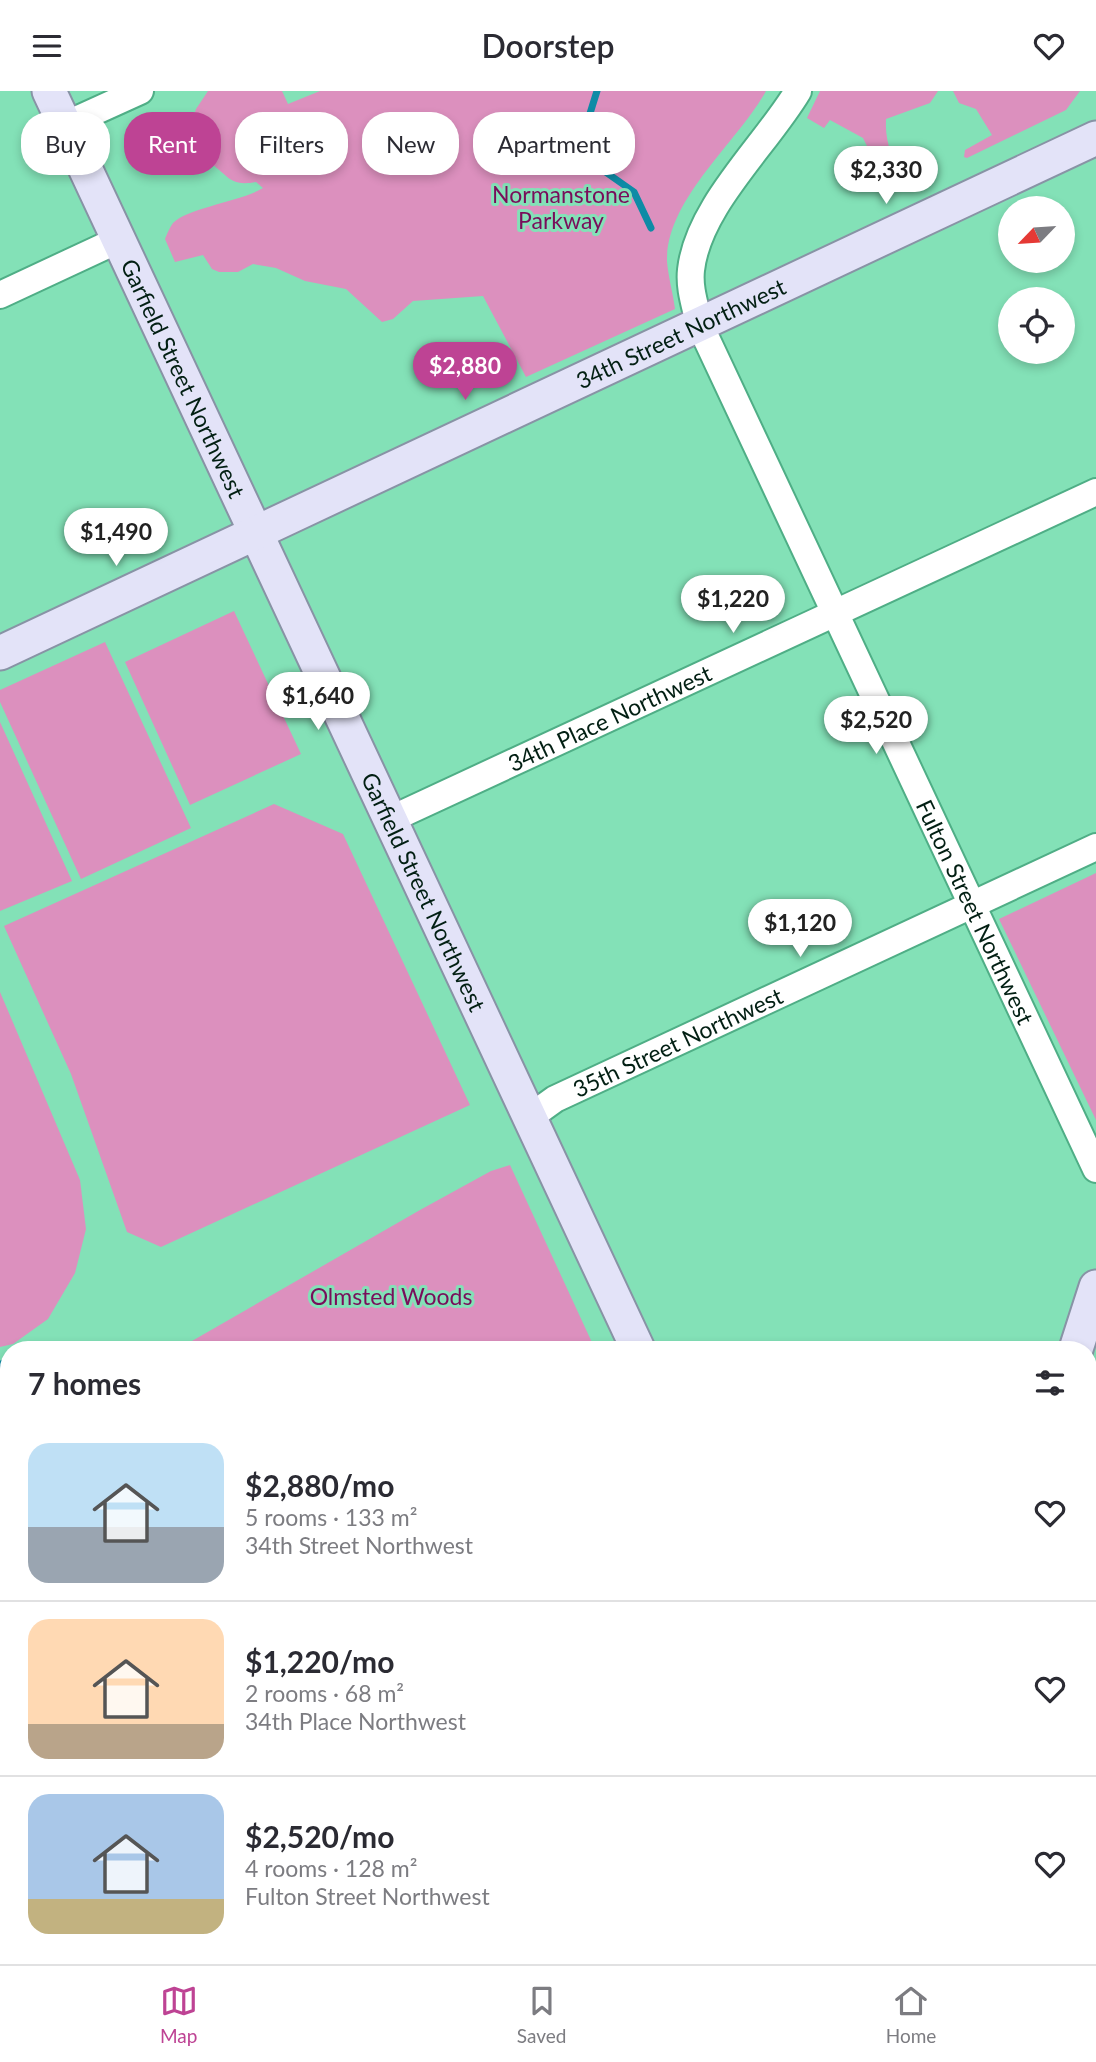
<!DOCTYPE html>
<html lang="en">
<head>
<meta charset="utf-8">
<style>
	:root { --surface:#fff; --page:#f7f7f7; --text:#2b2b33; --muted:#7c7c81; --line:#e1e1e2; --accent:#be4394 }
	body { margin:0; font-family:Lato,sans-serif; background:var(--page); color:var(--text); height:100vh; display:flex; flex-direction:column; font-size:26px; white-space:nowrap }
	* { box-sizing:border-box; margin:0 }
	p { font-size:23px; color:var(--muted) }
	.icon { flex:none; width:38px; height:38px; fill:none; stroke:currentColor; stroke-width:2; stroke-linecap:round; stroke-linejoin:round }
	.map { position:relative; flex:1; overflow:hidden }
	.sheet { position:absolute; left:0px; top:1250px; width:1097px; height:625px; display:flex; flex-direction:column; background:var(--surface); border-radius:28px 28px 0 0; box-shadow:0 4px 10px #0003 }
	.sheet>* { flex:none }
	.banner { position:absolute; left:21px; top:21px; width:700px; height:63px; display:flex; gap:14px }
	.needle { width:46px; rotate:245deg }
	.buttons { position:absolute; left:998px; top:105px; display:grid; gap:14px }
	.buttons a { display:grid; place-items:center; width:77px; height:77px; border-radius:50%; background:var(--surface); box-shadow:0 4px 10px #0003; font-size:35px }
	.price { position:absolute; translate:-50% -60px; padding:0 16px; border-radius:24px; background:#fff; color:#222; font-size:23px; line-height:46px; filter:drop-shadow(0 2px 4px #0008) }
	.price::after { content:''; position:absolute; left:50%; top:42px; width:21px; height:16px; margin-left:-10px; background:inherit; clip-path:polygon(0 0,100% 0,50% 100%) }
	.price.current { background:var(--accent); color:#fff }
	ul { padding:0; list-style:none }
	li { display:flex; align-items:center; gap:21px; height:175px; padding:0 28px }
	li+li { border-top:2px solid var(--line) }
	li span { display:grid; place-items:center; flex:none; width:196px; height:140px; border-radius:21px; color:#555 }
	li>.icon { margin-inline-start:auto }
	span .icon { width:84px; height:84px; fill:#fffc; stroke-width:1 }
	li b { font-size:30px }
	h2 { display:flex; justify-content:space-between; align-items:center; height:84px; padding:0 28px; font-size:30px }
	.chip { padding:0 24px; border-radius:28px; background:var(--surface); box-shadow:0 4px 10px #0003; font-size:24px; line-height:63px }
	.chip.current { background:var(--accent); color:#fff }
	header { display:flex; justify-content:space-between; align-items:center; height:91px; padding:0 28px; background:var(--surface); font-size:32px; font-weight:600 }
	.tabs { display:flex; justify-content:space-around; align-items:center; height:98px; border-top:2px solid var(--line); background:var(--surface); font-size:19px; color:var(--muted) }
	.tabs a { display:grid; justify-items:center; gap:4px }
	.tabs .current { color:var(--accent) }
	.map>svg:first-child { display:block }
	.green { fill:#dc90be }
	.water { fill:#13b9e5; stroke:#0e8ba6; stroke-width:2 }
	.lines { fill:none; stroke-linecap:round; stroke-linejoin:round }
	.stream { stroke:#0e8ba6; stroke-width:7 }
	.minor-casing { stroke:#4fae86; stroke-width:30 }
	.major-casing { stroke:#8893a5; stroke-width:37 }
	.minor { stroke:#fff; stroke-width:26 }
	.major { stroke:#e3e3f8; stroke-width:33 }
	.labels { text-anchor:middle; dominant-baseline:central; stroke-width:6; stroke-linejoin:round; paint-order:stroke }
	.park-label { font-size:23px; fill:#790d5a; stroke:#83e1b7 }
	.street-label { font-size:23px; fill:#021f13; stroke:#83e1b7 }
</style>
</head>
<body>
<header><svg class="icon" aria-label="menu" viewBox="0 0 24 24"><path d="M4 6h16M4 12h16M4 18h16"/></svg>Doorstep<svg class="icon" aria-label="heart" viewBox="0 0 24 24"><path d="M12 20l-8-8c-3-5 5-10 8-4 3-6 11-1 8 4z"/></svg></header>
<div class="map">
<svg width="1096" height="1873" viewBox="0 0 1096 1873">
	<rect width="100%" height="100%" fill="#83e1b7"/>
	<g class="green">
		<path d="M 208,0 L 282,0 L 288,13 L 320,0 L 766,0 C 738,51 666,108 667,170 C 668,185 673,202 675,218 L 526,286 L 483,205 L 413,210 L 393,228 L 382,231 L 346,198 L 305,190 L 276,177 L 253,173 L 238,181 L 219,181 L 212,178 L 203,164 L 175,171 L 165,148 C 167,143 170,136 173,132 C 187,117 242,110 263,97 L 256,91 C 225,97 228,79 203,69 L 203,59 L 191,34 L 196,18 Z"/>
		<path d="M 820,0 L 938,0 L 930,12 L 886,28 C 885,48 890,62 899,80 L 905,77 L 908,84 L 890,93 L 885,91 L 863,47 L 830,29 L 824,37 L 807,27 Z"/>
		<path d="M 953,0 L 1080,0 L 1066,19 L 967,67 L 964,66 L 965,59 L 992,44 L 976,18 L 959,12 Z"/>
		<path d="M 234,520 L 301,663 L 190,714 L 125,571 Z"/>
		<path d="M 105,551 L 191,737 L 81,788 L 0,611 L 0,599 Z"/>
		<path d="M 0,631 L 72,790 L 0,820 Z"/>
		<path d="M 274,713 L 343,743 L 470,1014 L 161,1156 L 127,1141 L 71,983 L 4,835 Z"/>
		<path d="M 1096,782 L 1096,1029 L 999,828 Z"/>
		<path d="M 0,901 L 80,1089 L 86,1138 L 75,1182 L 48,1228 L 13,1253 L 0,1256 Z"/>
		<path d="M 510,1074 L 595,1258 L 178,1258 L 420,1119 L 491,1080 Z"/>
		<path d="M 1096,1313 L 1096,1435 L 1089,1439 L 1089,1335 Z"/>
		<path d="M 9,1394 L 9,1866 L 514,1866 L 511,1873 L 0,1873 L 0,1402 Z"/>
		<path d="M 690,1866 L 796,1866 L 793,1873 L 692,1873 Z"/>
	</g>
	<path class="water" d="M 9,1266 L 9,1318 L 0,1327 L 0,1271 Z"/>
	<g class="lines">
		<path class="stream" d="M 597,0 L 587,32 L 597,75 L 634,101 L 651,137"/>
		<g class="minor-casing">
			<g id="minor">
				<path id="s1" d="M 798,0 C 766,54 698,115 691,179 C 689,197 695,214 699,232 L 1096,1078"/>
				<path d="M 65,34 L 140,0"/>
				<path d="M 0,204 L 118,149"/>
				<path id="s2" d="M 389,729 L 1096,401"/>
				<path id="s3" d="M 530,1026 L 555,1008 L 1096,756"/>
				<path d="M 1088,1468 L 1096,1464"/>
				<path d="M 1088,1824 L 1096,1820"/>
				<path d="M 982,1873 L 998,1866"/>
			</g>
		</g>
		<g class="major-casing">
			<g id="major">
				<path id="s4" d="M 49,0 L 638,1258"/>
				<path id="s5" d="M 0,562 L 1096,47"/>
				<path d="M 1076,1258 L 1096,1196"/>
				<path d="M 921,1866 L 924,1873"/>
				<path d="M 873,1873 L 876,1866"/>
			</g>
		</g>
		<use href="#minor" class="minor"/>
		<use href="#major" class="major"/>
	</g>
	<g class="labels">
		<g class="park-label">
			<text x="561" y="103">Normanstone<tspan x="561" dy="26">Parkway</tspan></text>
			<text x="391" y="1205">Olmsted Woods</text>
		</g>
		<g class="street-label">
			<text stroke="none"><textPath href="#s5" startOffset="752">34th Street Northwest</textPath></text>
			<text stroke="none"><textPath href="#s4" startOffset="317">Garfield Street Northwest</textPath></text>
			<text stroke="none"><textPath href="#s2" startOffset="243">34th Place Northwest</textPath></text>
			<text stroke="none"><textPath href="#s4" startOffset="884">Garfield Street Northwest</textPath></text>
			<text stroke="none"><textPath href="#s1" startOffset="915">Fulton Street Northwest</textPath></text>
			<text stroke="none"><textPath href="#s3" startOffset="166">35th Street Northwest</textPath></text>
		</g>
	</g>
</svg>
<div class="buttons">
<a><svg class="needle" viewBox="-14 -14 28 28"><path d="M0-13l5 13h-10z" fill="#e53935"/><path d="M0 13l5-13h-10z" fill="#7c7c81"/></svg></a>
<a><svg class="icon" aria-label="locate" viewBox="0 0 24 24"><circle cx="12" cy="12" r="6"/><path d="M12 2v4M12 18v4M2 12h4M18 12h4"/></svg></a>
</div>
<b class="price" style="left:886px;top:115px">$2,330</b>
<b class="price current" style="left:465px;top:311px">$2,880</b>
<b class="price" style="left:116px;top:477px">$1,490</b>
<b class="price" style="left:733px;top:544px">$1,220</b>
<b class="price" style="left:318px;top:641px">$1,640</b>
<b class="price" style="left:876px;top:665px">$2,520</b>
<b class="price" style="left:800px;top:868px">$1,120</b>
<div class="banner">
<a class="chip">Buy</a>
<a class="chip current">Rent</a>
<a class="chip">Filters</a>
<a class="chip">New</a>
<a class="chip">Apartment</a>
</div>
<section class="sheet">
<h2>7 homes<svg class="icon" aria-label="filters" viewBox="0 0 24 24"><path d="M4 7h16M4 17h16"/><circle cx="9" cy="7" r="2"/><circle cx="15" cy="17" r="2"/></svg></h2>
<ul>
<li><span style="background:linear-gradient(#bfe0f5 60%,#9aa5b1 0)"><svg class="icon" aria-label="home" viewBox="0 0 24 24"><path d="M3 11l9-7 9 7M6 9v11h12V9"/></svg></span><div><b>$2,880/mo</b><p>5 rooms · 133 m²</p><p>34th Street Northwest</p></div><svg class="icon" aria-label="heart" viewBox="0 0 24 24"><path d="M12 20l-8-8c-3-5 5-10 8-4 3-6 11-1 8 4z"/></svg></li>
<li><span style="background:linear-gradient(#ffd9b3 75%,#b9a48a 0)"><svg class="icon" aria-label="home" viewBox="0 0 24 24"><path d="M3 11l9-7 9 7M6 9v11h12V9"/></svg></span><div><b>$1,220/mo</b><p>2 rooms · 68 m²</p><p>34th Place Northwest</p></div><svg class="icon" aria-label="heart" viewBox="0 0 24 24"><path d="M12 20l-8-8c-3-5 5-10 8-4 3-6 11-1 8 4z"/></svg></li>
<li><span style="background:linear-gradient(#a9c7e8 75%,#c2b280 0)"><svg class="icon" aria-label="home" viewBox="0 0 24 24"><path d="M3 11l9-7 9 7M6 9v11h12V9"/></svg></span><div><b>$2,520/mo</b><p>4 rooms · 128 m²</p><p>Fulton Street Northwest</p></div><svg class="icon" aria-label="heart" viewBox="0 0 24 24"><path d="M12 20l-8-8c-3-5 5-10 8-4 3-6 11-1 8 4z"/></svg></li>
</ul>
</section>
</div>
<nav class="tabs">
<a class="current"><svg class="icon" aria-label="map" viewBox="0 0 24 24"><path d="M3 6l6-2 6 2 6-2v14l-6 2-6-2-6 2zM9 4v14M15 6v14"/></svg>Map</a>
<a><svg class="icon" aria-label="saved" viewBox="0 0 24 24"><path d="M7 4h10v16l-5-4-5 4z"/></svg>Saved</a>
<a><svg class="icon" aria-label="home" viewBox="0 0 24 24"><path d="M3 11l9-7 9 7M6 9v11h12V9"/></svg>Home</a>
</nav>
</body>
</html>
